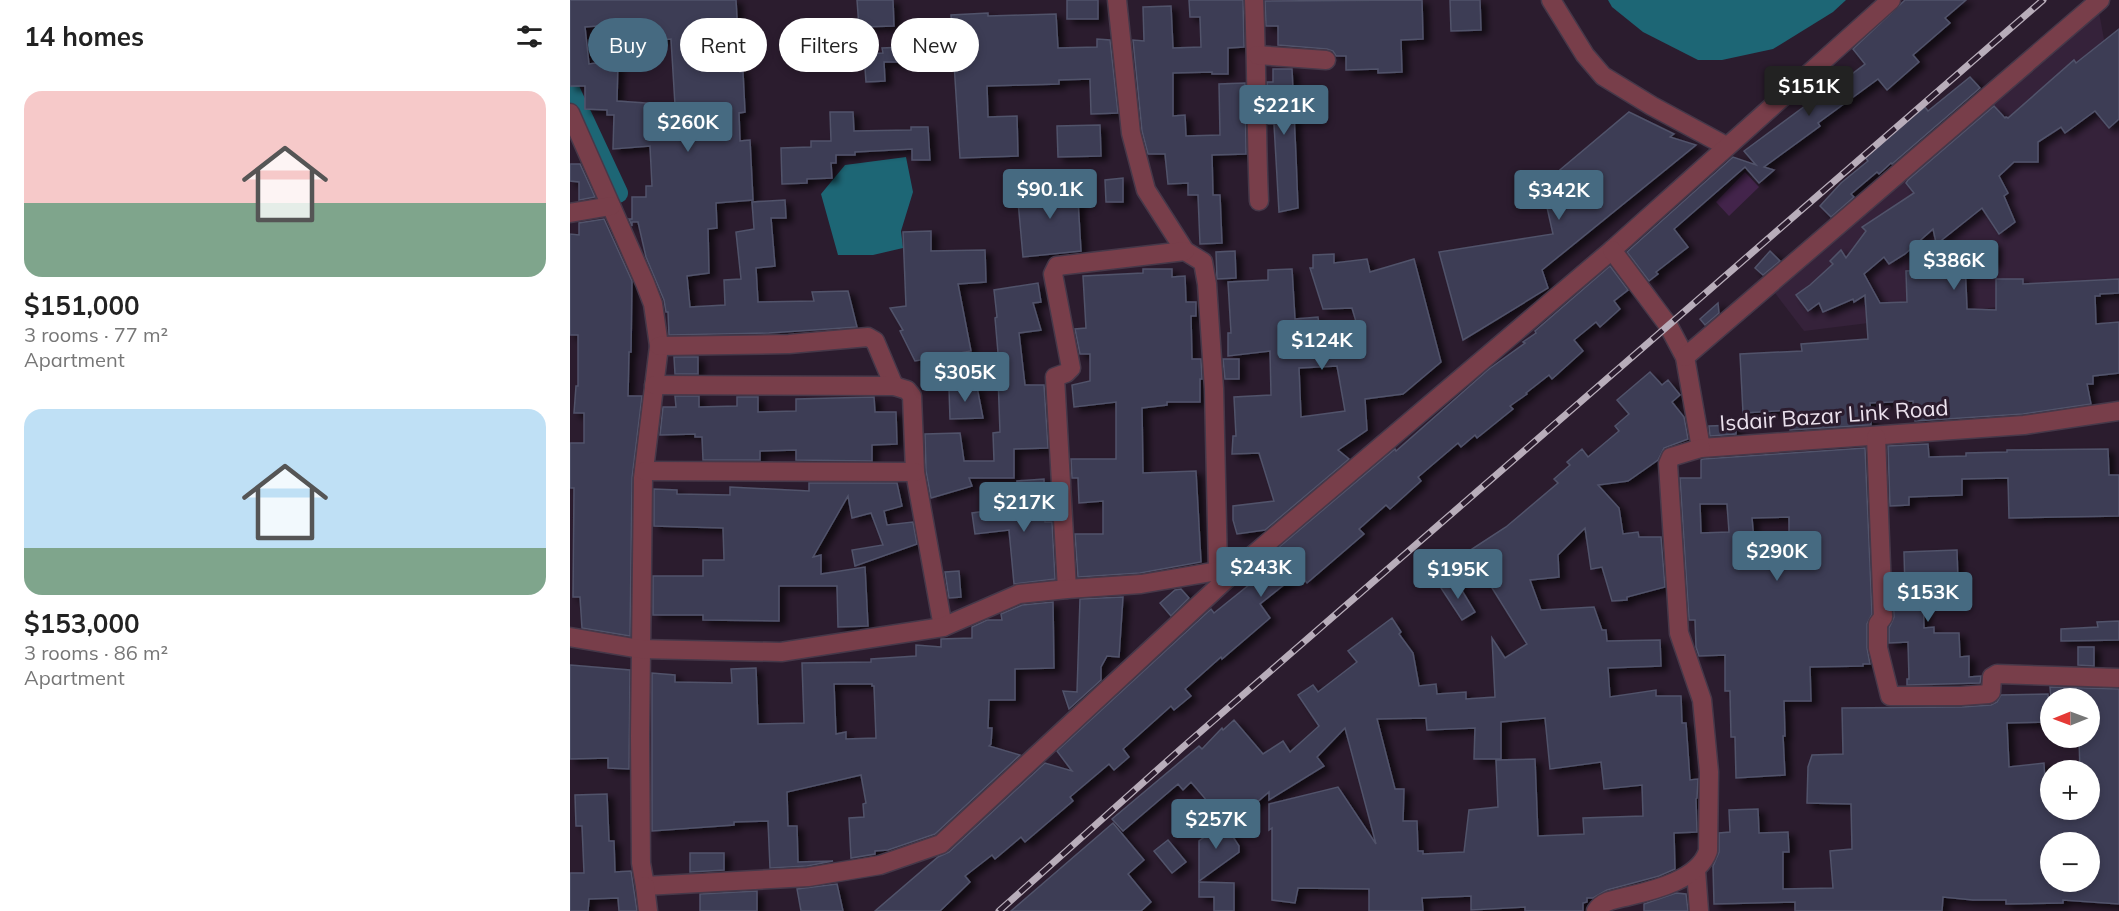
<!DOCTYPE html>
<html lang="en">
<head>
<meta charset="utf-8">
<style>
	:root { --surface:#fff; --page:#f2f2f2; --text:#222; --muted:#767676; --accent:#466a81 }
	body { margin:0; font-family:Mulish,sans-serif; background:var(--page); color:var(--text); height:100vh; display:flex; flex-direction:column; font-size:22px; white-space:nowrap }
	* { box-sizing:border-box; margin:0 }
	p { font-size:20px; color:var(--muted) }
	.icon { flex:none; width:33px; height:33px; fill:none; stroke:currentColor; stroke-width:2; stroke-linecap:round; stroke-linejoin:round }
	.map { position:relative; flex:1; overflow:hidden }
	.sheet { display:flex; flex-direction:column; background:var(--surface); width:570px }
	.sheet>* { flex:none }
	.hud { position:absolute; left:18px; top:18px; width:570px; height:54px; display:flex; gap:12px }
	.needle { width:39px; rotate:269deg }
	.tools { position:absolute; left:1470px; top:688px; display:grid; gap:12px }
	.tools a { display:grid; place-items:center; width:60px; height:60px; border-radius:50%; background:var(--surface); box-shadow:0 3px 9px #0003; font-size:30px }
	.price { position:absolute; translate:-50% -51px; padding:0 14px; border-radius:6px; background:var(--accent); color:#fff; font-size:20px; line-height:39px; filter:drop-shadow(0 2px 3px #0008) }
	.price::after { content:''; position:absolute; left:50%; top:36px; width:18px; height:14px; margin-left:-9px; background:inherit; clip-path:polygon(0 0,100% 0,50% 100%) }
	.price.on { background:#222; color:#fff }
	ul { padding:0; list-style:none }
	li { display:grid; align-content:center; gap:12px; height:318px; padding:0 24px }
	li span { display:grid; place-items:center; height:186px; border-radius:18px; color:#555 }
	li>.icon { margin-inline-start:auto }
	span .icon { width:108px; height:108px; fill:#fffc; stroke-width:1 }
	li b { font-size:26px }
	h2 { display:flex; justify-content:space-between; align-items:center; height:72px; padding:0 24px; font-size:26px }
	.pill { padding:0 21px; border-radius:27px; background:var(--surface); box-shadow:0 3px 9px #0003; font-size:21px; line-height:54px }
	.pill.on { background:var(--accent); color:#fff }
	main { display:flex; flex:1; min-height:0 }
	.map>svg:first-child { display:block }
	.built { fill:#35223a }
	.green { fill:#43244b }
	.water { fill:#1d6675 }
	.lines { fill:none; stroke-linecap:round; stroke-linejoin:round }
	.canal { stroke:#1d6675; stroke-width:20 }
	.building { fill:#3c3d54; stroke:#51536b; stroke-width:1.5; fill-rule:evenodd; filter:url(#shadow) }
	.minor-casing { stroke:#463849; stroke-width:21 }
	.minor { stroke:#783e4a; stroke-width:18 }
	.rail-casing { stroke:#b8adba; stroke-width:7 }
	.rail { stroke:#2b1c2e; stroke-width:4.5; stroke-dasharray:14; stroke-linecap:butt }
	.labels { text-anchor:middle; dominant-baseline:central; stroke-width:6; stroke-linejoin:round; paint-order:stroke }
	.street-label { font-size:22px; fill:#ebe1ed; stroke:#2b1c2e }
</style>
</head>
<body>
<main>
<section class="sheet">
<h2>14 homes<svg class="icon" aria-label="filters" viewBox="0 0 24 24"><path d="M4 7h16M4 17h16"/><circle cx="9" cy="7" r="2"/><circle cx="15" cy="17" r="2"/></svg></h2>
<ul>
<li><span style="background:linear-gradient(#f6c9c9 60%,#7fa58c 0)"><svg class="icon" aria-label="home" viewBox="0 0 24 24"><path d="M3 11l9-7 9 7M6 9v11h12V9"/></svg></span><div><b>$151,000</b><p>3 rooms · 77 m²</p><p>Apartment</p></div></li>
<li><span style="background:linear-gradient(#bfe0f5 75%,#7fa58c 0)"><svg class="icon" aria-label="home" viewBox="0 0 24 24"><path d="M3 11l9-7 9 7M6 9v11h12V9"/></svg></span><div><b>$153,000</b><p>3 rooms · 86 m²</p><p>Apartment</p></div></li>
</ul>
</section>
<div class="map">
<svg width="1549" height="911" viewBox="0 0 1549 911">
	<defs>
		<filter id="shadow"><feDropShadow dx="6" dy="4" stdDeviation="3" flood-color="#0009"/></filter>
	</defs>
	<rect width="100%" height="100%" fill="#2b1c2e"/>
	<path class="built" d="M 1529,12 L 1549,121 L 1549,292 L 1234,331 L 1205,293 Z"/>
	<path class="green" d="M 1175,172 L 1189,187 L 1159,216 L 1146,202 Z"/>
	<g class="water">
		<path d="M 1038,0 L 1276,0 L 1263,12 L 1203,49 L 1152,60 L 1128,60 L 1073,32 L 1042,7 Z"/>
		<path d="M 336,157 L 343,192 L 331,231 L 333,248 L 303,255 L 268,255 L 251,194 L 275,165 Z"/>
	</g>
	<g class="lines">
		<path class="canal" d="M 0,90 L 48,193"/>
	</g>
	<g class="building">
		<path d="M 0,0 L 166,0 L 170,72 L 173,72 L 175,112 L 169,113 L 170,141 L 180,140 L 183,200 L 146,203 L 147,228 L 138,229 L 139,273 L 117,276 L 120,307 L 155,305 L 154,280 L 171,279 L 166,232 L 184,229 L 182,202 L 215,200 L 216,218 L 201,218 L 205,266 L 186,268 L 188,302 L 244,301 L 242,292 L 278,291 L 287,327 L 199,333 L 99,335 L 98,312 L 96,312 L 94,300 L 76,257 L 68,222 L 62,222 L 62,226 L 59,219 L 62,219 L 62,197 L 76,197 L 76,186 L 82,186 L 80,146 L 43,149 L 44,115 L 37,115 L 37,110 L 15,109 L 15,86 L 0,86 ZM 52,24 L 52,43 L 101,39 L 105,105 L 47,101 L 48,60 L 19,64 L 15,27 Z"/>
		<path d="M 287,0 L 323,0 L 324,26 L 289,27 Z"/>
		<rect x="497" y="0" width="31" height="19"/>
		<path d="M 619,0 L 673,0 L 674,47 L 658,48 L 658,74 L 642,74 L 642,72 L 603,73 L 603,116 L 615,115 L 616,136 L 650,135 L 649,84 L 675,83 L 676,154 L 642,155 L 643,195 L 650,195 L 652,243 L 630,244 L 628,195 L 618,195 L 618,183 L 598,184 L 595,154 L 578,154 L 572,131 L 563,40 L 574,41 L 573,7 L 601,6 L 603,48 L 631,47 L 630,17 L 620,17 Z"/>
		<path d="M 852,0 L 853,39 L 831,40 L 832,72 L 808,73 L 808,69 L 776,70 L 776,56 L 766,56 L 763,51 L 757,49 L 708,45 L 708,26 L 696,26 L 695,1 Z"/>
		<path d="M 880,0 L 910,0 L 911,30 L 881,31 Z"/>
		<path d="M 1335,0 L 1396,0 L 1375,18 L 1380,23 L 1343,55 L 1349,62 L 1317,90 L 1308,79 L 1248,123 L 1250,126 L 1194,167 L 1204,170 L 1189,183 L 1175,167 L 1104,229 L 1118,247 L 1086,272 L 1088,274 L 1079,281 L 1057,252 L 1163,157 L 1186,165 L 1174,151 L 1235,106 L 1237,108 L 1295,64 L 1283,49 Z"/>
		<path d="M 418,13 L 418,16 L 486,14 L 488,48 L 527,47 L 527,39 L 540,40 L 548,113 L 521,114 L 520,79 L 489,80 L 489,84 L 417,86 L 418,117 L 447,116 L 448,156 L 390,158 L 381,15 Z"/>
		<path d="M 1549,29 L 1549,119 L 1539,128 L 1525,111 L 1495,133 L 1491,127 L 1468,142 L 1468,162 L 1444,162 L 1429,176 L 1438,193 L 1434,196 L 1445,222 L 1429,234 L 1412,208 L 1368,243 L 1425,244 L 1425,263 L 1395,262 L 1397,309 L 1426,310 L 1426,279 L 1453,279 L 1453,284 L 1549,279 L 1549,293 L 1530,294 L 1530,296 L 1525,296 L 1526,324 L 1549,322 L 1549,373 L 1523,376 L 1523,384 L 1517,384 L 1521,404 L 1453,414 L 1345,421 L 1343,401 L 1300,403 L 1301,425 L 1220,430 L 1220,410 L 1173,413 L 1170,354 L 1232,351 L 1231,344 L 1298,339 L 1295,295 L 1284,302 L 1283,299 L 1253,312 L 1249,303 L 1238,311 L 1226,295 L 1240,285 L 1263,264 L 1260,261 L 1271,250 L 1276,258 L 1296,231 L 1292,227 L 1344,193 L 1336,183 L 1338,180 L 1424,106 L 1435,118 L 1436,117 L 1438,118 L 1504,60 L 1506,63 ZM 1363,229 L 1372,269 L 1336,271 L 1337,302 L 1310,303 L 1294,274 L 1314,257 L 1319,264 L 1335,254 Z"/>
		<path d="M 335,47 L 335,62 L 314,62 L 315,81 L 296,82 L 294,54 L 313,53 L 312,48 Z"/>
		<path d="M 703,69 L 722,69 L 726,157 L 728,208 L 709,212 L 704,124 L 698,124 L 697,82 L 703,82 Z"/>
		<path d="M 1400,77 L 1410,88 L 1322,164 L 1321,163 L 1309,174 L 1307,172 L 1281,194 L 1284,197 L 1261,217 L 1250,206 L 1271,183 L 1298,161 L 1294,156 L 1355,107 L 1358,111 Z"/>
		<path d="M 260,112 L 283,112 L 284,131 L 341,130 L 341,127 L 358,127 L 360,160 L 342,160 L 342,149 L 285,152 L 285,155 L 266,155 L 266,163 L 261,163 L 262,178 L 237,179 L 237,183 L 212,184 L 211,148 L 241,147 L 241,141 L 261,141 Z"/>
		<path d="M 1059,112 L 1104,134 L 1100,137 L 1126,145 L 972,270 L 978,288 L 893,340 L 869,252 L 983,234 L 972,185 Z"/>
		<path d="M 530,125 L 531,156 L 488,157 L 487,126 Z"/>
		<path d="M 0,164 L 10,164 L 25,197 L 9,200 L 9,182 L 0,181 Z"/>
		<path d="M 553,178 L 553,202 L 536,202 L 535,180 Z"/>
		<path d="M 507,183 L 511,251 L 453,257 L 447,190 Z"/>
		<path d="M 34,219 L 62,281 L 61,352 L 59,352 L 58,396 L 72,396 L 62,478 L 60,636 L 12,628 L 10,597 L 3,597 L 4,488 L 0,488 L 0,443 L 14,443 L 14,413 L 4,413 L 6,386 L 8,386 L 8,335 L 0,335 L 0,234 L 9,235 L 9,223 Z"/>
		<path d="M 361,231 L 361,251 L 415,250 L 416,282 L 388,284 L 401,351 L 345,361 L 330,331 L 333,330 L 320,308 L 336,306 L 333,232 Z"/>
		<path d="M 665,251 L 666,278 L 647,279 L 646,252 Z"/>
		<path d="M 1200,251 L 1210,261 L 1193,275 L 1185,268 Z"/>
		<path d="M 764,254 L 764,263 L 797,259 L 800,272 L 844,259 L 871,362 L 833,394 L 795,399 L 797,430 L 768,450 L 779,459 L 695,530 L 667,534 L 663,520 L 663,506 L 704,501 L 689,453 L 662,454 L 663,436 L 666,436 L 664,397 L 701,395 L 700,351 L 658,356 L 658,333 L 661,333 L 658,282 L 698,280 L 698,270 L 722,269 L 725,319 L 748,317 L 751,339 L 790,335 L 782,308 L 753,309 L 740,268 L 743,268 L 743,255 ZM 767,366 L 775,411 L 731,417 L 729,368 Z"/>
		<path d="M 1040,266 L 1058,290 L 1044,301 L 1050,309 L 1030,327 L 1026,322 L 1004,340 L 1013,351 L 982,379 L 979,375 L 956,393 L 957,394 L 940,406 L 943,409 L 907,438 L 905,435 L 891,447 L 888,443 L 848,477 L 851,481 L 820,509 L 816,505 L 789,529 L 794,534 L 737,583 L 729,573 L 690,604 L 700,618 L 652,659 L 651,657 L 615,689 L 621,696 L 604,710 L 601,706 L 553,749 L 559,757 L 544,770 L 539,764 L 500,797 L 503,801 L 455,842 L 451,837 L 425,859 L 422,855 L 395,876 L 400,882 L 370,911 L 305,911 L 368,857 L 379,852 L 475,763 L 502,771 L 487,751 L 641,609 L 644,613 L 685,580 L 680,573 L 683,569 L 825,449 L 826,451 L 919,369 L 955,343 L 953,342 L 966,333 L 965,331 Z"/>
		<path d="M 573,269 L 602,269 L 602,277 L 615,276 L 616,302 L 626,302 L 626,316 L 621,316 L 622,359 L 631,359 L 632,379 L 630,379 L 630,402 L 597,402 L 597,405 L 572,408 L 573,473 L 626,471 L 631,562 L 570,573 L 508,577 L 505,534 L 533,534 L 533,501 L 509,503 L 508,478 L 502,478 L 501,459 L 546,459 L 546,402 L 504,407 L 502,385 L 520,381 L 520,354 L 510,354 L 505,329 L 516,328 L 513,276 L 573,273 Z"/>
		<path d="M 468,283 L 471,302 L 463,303 L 471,330 L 449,333 L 455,385 L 474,385 L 478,448 L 444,449 L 444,478 L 399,478 L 402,486 L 361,498 L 356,471 L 355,434 L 390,433 L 394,461 L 424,461 L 423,433 L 430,432 L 428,376 L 430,376 L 425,318 L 427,317 L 424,290 Z"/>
		<path d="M 1148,303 L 1149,313 L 1135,325 L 1130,319 Z"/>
		<path d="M 104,357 L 128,357 L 128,374 L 105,374 Z"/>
		<path d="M 653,359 L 669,359 L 669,379 L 655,379 Z"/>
		<path d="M 1080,372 L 1092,385 L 1098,380 L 1110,395 L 1102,402 L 1114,417 L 1118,439 L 1094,448 L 1088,460 L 1058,481 L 1028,485 L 1049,508 L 1053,534 L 1068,532 L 1069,537 L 1091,537 L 1095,587 L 1057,597 L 1057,600 L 1042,601 L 1032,567 L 1021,569 L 1015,528 L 988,555 L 989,577 L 960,580 L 971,610 L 1024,607 L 1032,630 L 1036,630 L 1037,641 L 1090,640 L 1091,666 L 1038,668 L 1040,697 L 1086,690 L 1086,696 L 1111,696 L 1112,723 L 1116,723 L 1120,780 L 1128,779 L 1127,798 L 1126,799 L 1127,832 L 1104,833 L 1105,869 L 1089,876 L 1037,890 L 1023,898 L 1017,898 L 1017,902 L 1013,903 L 1013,911 L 955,911 L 955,907 L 901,910 L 901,896 L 852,898 L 853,911 L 799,911 L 799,889 L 728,888 L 725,903 L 702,900 L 702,828 L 699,830 L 699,804 L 768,787 L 806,844 L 775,728 L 747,757 L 754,766 L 699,800 L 699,792 L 678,810 L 674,806 L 655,822 L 621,782 L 613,790 L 608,784 L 553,831 L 542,819 L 629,746 L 632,749 L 652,728 L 653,730 L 664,720 L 693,754 L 713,741 L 720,752 L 749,726 L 728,695 L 743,685 L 748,692 L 787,662 L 778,651 L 822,618 L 831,632 L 829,634 L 843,653 L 849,686 L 866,684 L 867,694 L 896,692 L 896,699 L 925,697 L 922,638 L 935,658 L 957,644 L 899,551 L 936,527 L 988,483 L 984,479 L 1000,465 L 997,462 L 1012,449 L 1018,457 L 1049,431 L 1045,426 L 1059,414 L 1047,400 ZM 856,718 L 857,730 L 905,728 L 904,759 L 931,759 L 931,722 L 975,718 L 980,769 L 1031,762 L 1034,789 L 1072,785 L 1073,816 L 1013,818 L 1014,834 L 968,836 L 965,759 L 926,760 L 928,807 L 899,810 L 894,852 L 853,854 L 853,851 L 848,851 L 847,821 L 833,821 L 834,789 L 825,789 L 807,719 Z"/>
		<path d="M 407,387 L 413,418 L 380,419 L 379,388 Z"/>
		<path d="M 105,396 L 129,396 L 129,407 L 167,406 L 167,397 L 188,397 L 188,412 L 226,411 L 226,399 L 304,397 L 305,412 L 326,412 L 327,444 L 302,445 L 302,461 L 226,460 L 226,450 L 190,451 L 190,460 L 133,460 L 132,437 L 125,437 L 125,434 L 90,435 L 93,407 L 106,407 Z"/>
		<path d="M 1166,425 L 1166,434 L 1140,436 L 1139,426 Z"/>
		<path d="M 1358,444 L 1359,457 L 1396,456 L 1396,453 L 1437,452 L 1437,450 L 1538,449 L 1539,475 L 1549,475 L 1549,516 L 1439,518 L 1438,478 L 1392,479 L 1392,495 L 1339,497 L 1339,505 L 1320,506 L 1318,446 Z"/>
		<path d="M 1295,448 L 1302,614 L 1297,624 L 1297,648 L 1300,664 L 1293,664 L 1293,666 L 1240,667 L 1241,701 L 1214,701 L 1215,736 L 1213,736 L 1215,775 L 1166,778 L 1165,737 L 1161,737 L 1160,691 L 1155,691 L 1155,655 L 1129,656 L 1126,647 L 1125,620 L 1119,620 L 1110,478 L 1131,478 L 1131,460 L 1133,459 ZM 1130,504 L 1157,504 L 1159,532 L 1131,533 ZM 1219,517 L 1219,551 L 1185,552 L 1182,518 Z"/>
		<path d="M 474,479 L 475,522 L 482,522 L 485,579 L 444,584 L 439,530 L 405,534 L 402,513 L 447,507 L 447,481 Z"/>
		<path d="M 239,483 L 327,483 L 332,506 L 314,511 L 317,525 L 343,522 L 347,544 L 285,566 L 282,550 L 313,545 L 301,513 L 282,518 L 278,496 L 243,557 L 251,555 L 251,574 L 295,567 L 298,626 L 268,627 L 267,586 L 209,586 L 209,621 L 133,620 L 133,615 L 83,615 L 83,576 L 133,576 L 133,560 L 154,560 L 153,528 L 84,526 L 84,489 L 107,490 L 107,494 L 160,495 L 160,487 L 239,491 Z"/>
		<path d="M 1387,550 L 1388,583 L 1353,584 L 1354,628 L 1364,627 L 1364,633 L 1389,633 L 1390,657 L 1399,656 L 1399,677 L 1411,676 L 1410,683 L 1337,685 L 1337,679 L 1339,679 L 1338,642 L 1319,643 L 1319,628 L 1324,617 L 1323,588 L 1335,588 L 1334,552 Z"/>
		<path d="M 389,571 L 391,597 L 379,598 L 375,572 Z"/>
		<path d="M 885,579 L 905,612 L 892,620 L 871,588 Z"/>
		<path d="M 611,589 L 619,598 L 601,616 L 590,603 L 605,590 Z"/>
		<path d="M 553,597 L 549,657 L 537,656 L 531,667 L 531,680 L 499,709 L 493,691 L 507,692 L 510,599 Z"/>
		<path d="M 483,602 L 484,668 L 445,669 L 445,700 L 419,700 L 418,728 L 422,728 L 421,744 L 419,746 L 450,755 L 365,834 L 318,850 L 305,851 L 305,854 L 281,858 L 279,818 L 294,817 L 293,804 L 296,803 L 291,775 L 217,792 L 218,826 L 227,826 L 228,862 L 263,861 L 237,866 L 200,868 L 198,821 L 164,822 L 164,825 L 82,831 L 82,673 L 105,675 L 105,682 L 162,683 L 161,669 L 186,668 L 188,724 L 234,723 L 232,663 L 301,662 L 301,659 L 346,656 L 346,645 L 371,647 L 371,639 L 402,638 L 402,627 L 417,620 L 432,620 L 431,614 L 452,605 ZM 264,684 L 302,684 L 302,686 L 304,686 L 306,738 L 276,739 L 276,732 L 266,734 Z"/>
		<path d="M 1549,621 L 1549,640 L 1491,641 L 1491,629 L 1528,627 L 1527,622 Z"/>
		<path d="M 1508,647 L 1524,647 L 1524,666 L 1508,665 Z"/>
		<path d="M 0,665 L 60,670 L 59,769 L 38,768 L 38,758 L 0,759 Z"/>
		<path d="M 1480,687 L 1549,689 L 1549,904 L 1493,900 L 1493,903 L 1436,904 L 1436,900 L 1403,900 L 1373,897 L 1372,911 L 1225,911 L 1225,902 L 1144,904 L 1143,866 L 1149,852 L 1149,833 L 1160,832 L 1159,810 L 1188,809 L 1189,833 L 1218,832 L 1219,852 L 1213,852 L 1213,889 L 1263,888 L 1260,851 L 1282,849 L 1281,804 L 1237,803 L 1238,767 L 1242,755 L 1273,754 L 1272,708 L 1392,707 L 1421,705 L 1427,702 L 1431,695 L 1478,694 L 1479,722 L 1437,723 L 1439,767 L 1474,763 L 1476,803 L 1480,803 L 1480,810 L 1520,810 L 1520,771 L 1510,771 L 1509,738 L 1520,738 L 1520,699 L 1481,699 ZM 1480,843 L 1520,843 L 1520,882 L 1480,882 Z"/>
		<path d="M 37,794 L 39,841 L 44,841 L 45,872 L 61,871 L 67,911 L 49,911 L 48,898 L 19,899 L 18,911 L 0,911 L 0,873 L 14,873 L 12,826 L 6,826 L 5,795 Z"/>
		<path d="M 543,823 L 574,860 L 558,874 L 581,902 L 571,911 L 441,911 Z"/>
		<path d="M 654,823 L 669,846 L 669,852 L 629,881 L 629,841 Z"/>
		<path d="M 598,840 L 616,862 L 602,873 L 584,851 Z"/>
		<path d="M 120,853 L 154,853 L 154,870 L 120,872 Z"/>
		<path d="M 629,882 L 664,883 L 664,911 L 644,911 L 644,897 L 629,897 Z"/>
		<path d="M 267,884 L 273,911 L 231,911 L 227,889 Z"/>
		<path d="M 187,891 L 187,911 L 130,911 L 130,894 Z"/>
		<path d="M 1106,893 L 1116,894 L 1118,911 L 1074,911 L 1074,904 Z"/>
	</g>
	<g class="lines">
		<g class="minor-casing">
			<g id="minor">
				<path d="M 547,0 L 561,133 L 576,190 L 615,251 L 633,262 L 637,284 L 644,389 L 648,571"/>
				<path d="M 684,0 C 687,67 686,134 689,201"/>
				<path d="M 981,0 L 1015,55 L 1033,76 L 1082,106 L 1156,146"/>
				<path d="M 687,55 L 756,60"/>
				<path d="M 0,113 L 75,283 L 83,304 L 89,346 L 73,478 L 70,736 L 71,863 L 75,886 L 238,877 L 310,865 L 371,844 L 676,561 L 1042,250 L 1321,0"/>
				<path d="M 0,213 L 41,206"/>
				<path d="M 1042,250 L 1098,325 L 1115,357 L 1131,448 L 1454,425 L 1549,411"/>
				<path d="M 89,346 L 219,344 L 298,337 L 305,341 L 324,386"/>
				<path d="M 1115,357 L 1530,0"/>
				<path d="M 84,385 L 324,386 L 337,390 L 342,396 L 345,472 L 373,627"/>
				<path d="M 1306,437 L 1313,617 L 1308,624 L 1308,648 L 1320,696 L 1391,696 L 1419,694 L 1421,692 L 1422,677 L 1427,674 L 1549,678"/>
				<path d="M 74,471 L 345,472"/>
				<path d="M 497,589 L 485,377 L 496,373 L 501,368 L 483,274 L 487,266 L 615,251"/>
				<path d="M 0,637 L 70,649 L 211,652 L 373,627 L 449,594 L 497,589 L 571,584 L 648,571 L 669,565"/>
				<path d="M 1126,870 L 1129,911"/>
				<path d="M 75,886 L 78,911"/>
				<path d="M 1026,911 C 1033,900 1047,899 1059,896 C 1085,890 1129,879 1138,851 L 1139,772 L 1132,700 L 1109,633 L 1098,464 L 1101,457 L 1131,448"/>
			</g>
		</g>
		<use href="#minor" class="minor"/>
		<g class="rail-casing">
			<path id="rail" d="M 429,911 L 613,747 L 1473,0"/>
		</g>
		<use href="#rail" class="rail"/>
	</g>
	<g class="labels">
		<g class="street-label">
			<text transform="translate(1264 415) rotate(-4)">Isdair Bazar Link Road</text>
		</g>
	</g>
</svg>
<div class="tools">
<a><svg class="needle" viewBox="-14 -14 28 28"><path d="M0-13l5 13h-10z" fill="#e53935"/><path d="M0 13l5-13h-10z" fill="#767676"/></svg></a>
<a>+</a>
<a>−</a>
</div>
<b class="price on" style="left:1239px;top:117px">$151K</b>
<b class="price" style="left:714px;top:136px">$221K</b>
<b class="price" style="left:118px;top:153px">$260K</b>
<b class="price" style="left:480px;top:220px">$90.1K</b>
<b class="price" style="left:989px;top:221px">$342K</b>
<b class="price" style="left:1384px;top:291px">$386K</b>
<b class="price" style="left:752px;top:371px">$124K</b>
<b class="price" style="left:395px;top:403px">$305K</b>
<b class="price" style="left:454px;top:533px">$217K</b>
<b class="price" style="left:1207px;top:582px">$290K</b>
<b class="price" style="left:691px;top:598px">$243K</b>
<b class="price" style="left:888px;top:600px">$195K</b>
<b class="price" style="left:1358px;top:623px">$153K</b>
<b class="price" style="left:646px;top:850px">$257K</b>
<div class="hud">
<a class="pill on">Buy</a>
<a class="pill">Rent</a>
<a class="pill">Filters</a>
<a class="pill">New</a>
</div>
</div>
</main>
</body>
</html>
